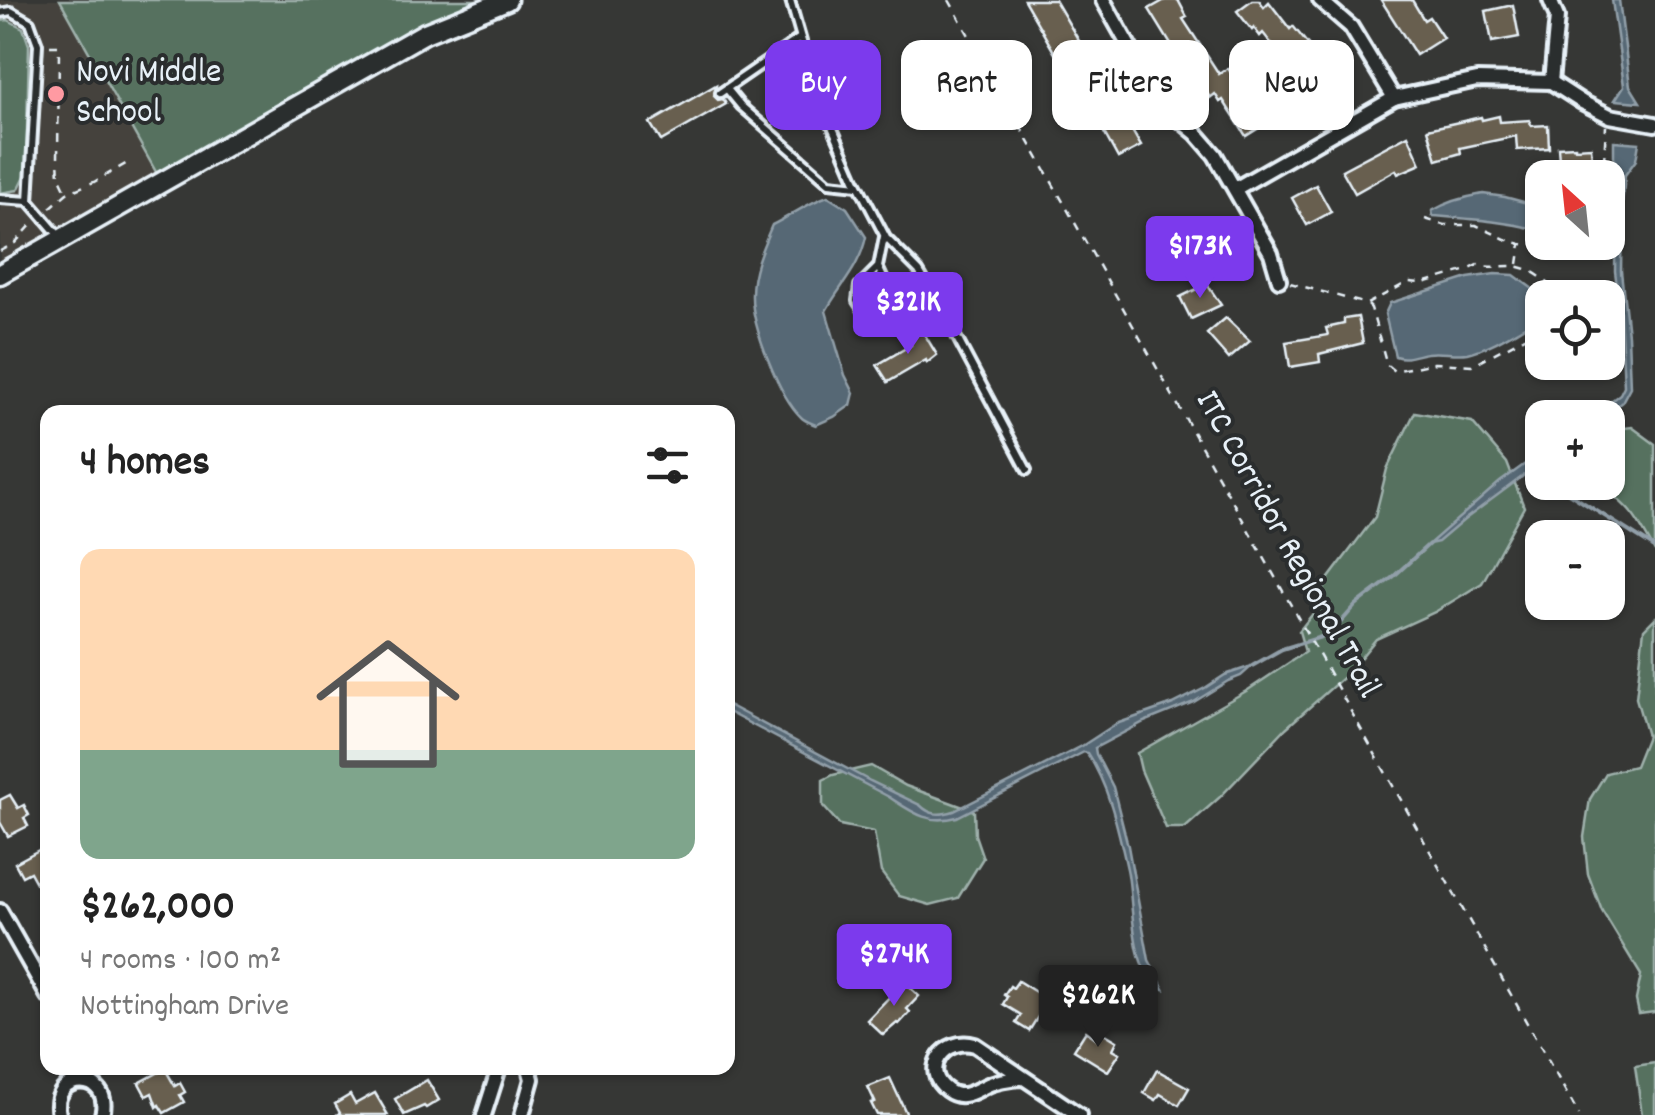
<!DOCTYPE html>
<html lang="en">
<head>
<meta charset="utf-8">
<style>
	:root { --surface:#fff; --page:#f2f2f2; --text:#222; --muted:#767676; --accent:#7c3aed }
	body { margin:0; font-family:Dekko,sans-serif; background:var(--page); color:var(--text); height:100vh; display:flex; flex-direction:column; font-size:38px; white-space:nowrap }
	* { box-sizing:border-box; margin:0 }
	p { font-size:32px; color:var(--muted) }
	.icon { flex:none; width:55px; height:55px; fill:none; stroke:currentColor; stroke-width:2; stroke-linecap:round; stroke-linejoin:round }
	.map { position:relative; flex:1; overflow:hidden }
	.panel { position:absolute; left:40px; top:405px; width:695px; height:670px; display:flex; flex-direction:column; background:var(--surface); border-radius:20px; box-shadow:0 2px 8px #0004 }
	.panel>* { flex:none }
	.banner { position:absolute; left:765px; top:40px; width:740px; height:90px; display:flex; gap:20px }
	.needle { width:65px; rotate:333deg }
	.buttons { position:absolute; left:1525px; top:160px; display:grid; gap:20px }
	.buttons a { display:grid; place-items:center; width:100px; height:100px; border-radius:20px; background:var(--surface); box-shadow:0 2px 8px #0004; font-size:50px }
	.price { position:absolute; translate:-50% -85px; padding:0 22px; border-radius:10px; background:var(--accent); color:#fff; font-size:32px; line-height:65px; filter:drop-shadow(0 2px 5px #0008) }
	.price::after { content:''; position:absolute; left:50%; top:60px; width:30px; height:22px; margin-left:-15px; background:inherit; clip-path:polygon(0 0,100% 0,50% 100%) }
	.price.active { background:#222; color:#fff }
	ul { padding:0; list-style:none }
	li { display:grid; align-content:center; gap:20px; height:530px; padding:0 40px }
	li span { display:grid; place-items:center; height:310px; border-radius:20px; color:#555 }
	li>.icon { margin-inline-start:auto }
	span .icon { width:180px; height:180px; fill:#fffc; stroke-width:1 }
	li b { font-size:42px }
	h2 { display:flex; justify-content:space-between; align-items:center; height:120px; padding:0 40px; font-size:42px }
	.pill { padding:0 35px; border-radius:20px; background:var(--surface); box-shadow:0 2px 8px #0004; font-size:35px; line-height:90px }
	.pill.active { background:var(--accent); color:#fff }
	.map>svg:first-child { display:block }
	.built { fill:#45433d }
	.green { fill:#56715f; stroke:#9fb1ac; stroke-width:2.5 }
	.water { fill:#576874; stroke:#919fa9; stroke-width:2.5 }
	.lines { fill:none; stroke-linecap:round; stroke-linejoin:round }
	.stream { stroke:#919fa9; stroke-width:4 }
	.building { fill:#675f4f; stroke:#e8f1f8; stroke-width:2.5 }
	.lane-casing { stroke:#e8f1f8; stroke-width:14 }
	.street-casing { stroke:#e8f1f8; stroke-width:20 }
	.secondary-casing { stroke:#e8f1f8; stroke-width:25 }
	.path { stroke:#e8f1f8; stroke-width:2.5; stroke-dasharray:8 8; stroke-linecap:butt }
	.lane { stroke:#2a2d2e; stroke-width:6 }
	.street { stroke:#2a2d2e; stroke-width:12 }
	.secondary { stroke:#2a2d2e; stroke-width:18 }
	.poi-dot { fill:#ff9aa2; stroke:#2a2d2e; stroke-width:4 }
	.labels { text-anchor:middle; dominant-baseline:central; stroke-width:8; stroke-linejoin:round; paint-order:stroke }
	.poi-label { font-size:35px; fill:#e8f1f8; stroke:#2a2d2e; text-anchor:start }
	.street-label { font-size:35px; fill:#e8f1f8; stroke:#2a2d2e }
</style>
</head>
<body>
<div class="map">
<svg width="1655" height="1115" viewBox="0 0 1655 1115">
	<rect width="100%" height="100%" fill="#363735"/>
	<filter id="ink" filterUnits="userSpaceOnUse"><feTurbulence type="fractalNoise" baseFrequency=".01" numOctaves="2"/><feDisplacementMap in="SourceGraphic" scale="20" xChannelSelector="R" yChannelSelector="G"/><feConvolveMatrix kernelMatrix="1 2 1 2 8 2 1 2 1" color-interpolation-filters="sRGB"/></filter>
	<g filter="url(#ink)">
		<path class="built" d="M 0,0 L 60,0 L 165,188 L 0,283 Z"/>
		<g class="green">
			<path d="M 60,0 L 495,0 L 165,188 Z"/>
			<path d="M 8,20 L 23,28 L 29,45 L 26,174 L 18,190 L 0,193 L 0,21 Z"/>
			<path d="M 1415,412 L 1472,422 L 1507,463 L 1524,507 L 1482,583 L 1435,612 L 1376,639 L 1348,673 L 1286,728 L 1220,797 L 1185,828 L 1166,828 L 1141,770 L 1137,753 L 1248,690 L 1305,652 L 1299,631 L 1315,611 L 1329,578 L 1375,517 L 1387,469 Z"/>
			<path d="M 1632,427 L 1655,444 L 1655,552 C 1636,516 1630,507 1597,483 L 1608,482 L 1608,430 Z"/>
			<path d="M 1655,618 L 1655,1012 L 1639,1014 L 1636,1000 L 1641,975 L 1602,911 L 1588,874 L 1584,837 L 1590,799 L 1606,773 L 1635,766 L 1647,736 L 1636,698 L 1644,629 Z"/>
			<path d="M 871,766 L 906,786 L 974,811 L 975,835 L 983,858 L 958,898 L 930,905 L 899,896 L 881,872 L 874,832 L 840,825 L 823,806 L 823,780 L 833,775 Z"/>
			<path d="M 1655,1063 L 1655,1115 L 1642,1115 L 1635,1066 Z"/>
		</g>
		<g class="water">
			<path d="M 1612,0 L 1619,0 L 1630,86 L 1640,102 L 1615,100 L 1624,86 Z"/>
			<path d="M 1614,141 L 1639,143 L 1636,160 L 1625,175 L 1622,206 L 1621,271 L 1628,335 L 1630,387 L 1622,402 L 1603,417 L 1590,417 L 1620,394 L 1624,386 L 1620,311 L 1615,271 L 1616,206 L 1619,175 L 1614,158 Z"/>
			<path d="M 1483,194 L 1505,197 L 1542,207 L 1542,231 C 1506,221 1471,219 1433,216 L 1432,211 C 1447,202 1465,197 1483,194 Z"/>
			<path d="M 828,196 L 847,208 L 866,237 C 859,269 841,284 826,311 L 845,375 L 854,393 L 851,405 L 834,417 L 816,425 C 813,424 804,420 802,418 C 779,397 751,324 752,294 C 752,270 763,246 772,225 C 791,216 807,203 828,196 Z"/>
			<path d="M 1495,274 L 1514,275 L 1537,292 L 1548,293 L 1552,297 L 1542,298 L 1542,317 C 1518,328 1494,347 1468,353 C 1455,355 1440,351 1427,353 C 1415,355 1406,360 1395,356 L 1385,314 L 1390,303 L 1468,278 Z"/>
			<path d="M 1542,452 L 1542,462 L 1464,520 L 1438,542 L 1429,544 L 1500,482 Z"/>
			<path d="M 1252,666 L 1241,676 L 1228,681 L 1194,702 L 1144,722 L 1095,748 L 1096,754 L 1113,787 L 1128,846 L 1149,960 L 1164,989 C 1129,978 1134,899 1127,869 C 1118,829 1110,788 1087,753 L 1084,752 L 957,817 C 928,825 912,812 889,797 L 728,712 L 728,705 L 870,781 L 920,805 C 931,816 941,815 954,811 L 1082,746 L 1116,724 L 1173,704 L 1205,688 L 1225,675 Z"/>
		</g>
		<g class="lines">
			<g class="stream">
				<path d="M 1532,469 L 1542,478"/>
				<path d="M 1551,482 L 1655,548"/>
				<path d="M 1252,666 L 1282,649 L 1321,637 L 1334,630 L 1356,605 L 1393,577 L 1429,544"/>
			</g>
		</g>
		<g class="building">
			<path d="M 1024,0 L 1055,0 L 1112,97 L 1107,100 L 1118,121 L 1124,117 L 1141,146 L 1118,158 L 1097,120 L 1094,121 Z"/>
			<path d="M 1165,0 L 1178,0 L 1187,17 L 1183,19 L 1219,74 L 1228,68 L 1250,104 L 1258,99 L 1270,121 L 1246,136 L 1223,100 L 1220,102 L 1215,94 L 1210,98 L 1194,71 L 1189,74 L 1149,9 Z"/>
			<path d="M 1252,0 L 1259,0 L 1264,7 L 1269,2 L 1290,29 L 1293,26 L 1323,63 L 1329,60 L 1342,80 L 1315,98 L 1294,66 L 1291,68 L 1263,33 L 1260,36 L 1254,28 L 1252,30 L 1237,11 Z"/>
			<path d="M 1381,0 L 1412,0 L 1424,20 L 1429,17 L 1443,38 L 1416,55 Z"/>
			<path d="M 1513,5 L 1519,37 L 1492,42 L 1486,11 Z"/>
			<path d="M 716,85 L 714,96 L 718,100 L 723,99 L 726,104 L 661,141 L 650,123 Z"/>
			<path d="M 1499,116 L 1500,122 L 1530,120 L 1531,126 L 1548,125 L 1549,148 L 1517,150 L 1516,136 L 1460,148 L 1461,153 L 1437,160 L 1428,129 L 1481,117 L 1482,120 Z"/>
			<path d="M 1408,135 L 1421,164 L 1398,174 L 1396,170 L 1355,193 L 1342,170 Z"/>
			<path d="M 1575,146 L 1575,148 L 1591,147 L 1593,171 L 1560,174 L 1558,147 Z"/>
			<path d="M 1316,185 L 1331,212 L 1307,225 L 1292,198 Z"/>
			<path d="M 1207,225 L 1221,255 L 1201,266 L 1185,237 Z"/>
			<path d="M 1207,284 L 1221,305 L 1191,319 L 1180,297 Z"/>
			<path d="M 1358,317 L 1363,343 L 1319,354 L 1320,362 L 1290,367 L 1286,342 L 1328,335 L 1326,328 L 1344,324 L 1344,319 Z"/>
			<path d="M 1226,318 L 1250,341 L 1229,359 L 1207,334 Z"/>
			<path d="M 922,330 L 937,355 L 927,363 L 926,360 L 888,382 L 877,365 L 911,345 L 908,338 Z"/>
			<path d="M 10,795 L 18,808 L 24,805 L 29,815 L 24,818 L 28,826 L 8,836 L 0,822 L 0,800 Z"/>
			<path d="M 48,845 L 48,886 L 40,890 L 30,872 L 22,876 L 15,863 Z"/>
			<path d="M 1018,981 L 1053,1003 L 1046,1015 L 1041,1012 L 1029,1031 L 1016,1023 L 1021,1015 L 1003,1004 L 1007,997 L 1004,995 L 1010,986 L 1013,988 Z"/>
			<path d="M 904,982 L 919,996 L 907,1009 L 910,1012 L 899,1024 L 897,1023 L 883,1035 L 867,1020 Z"/>
			<path d="M 1086,1031 L 1097,1039 L 1102,1032 L 1117,1041 L 1113,1049 L 1120,1053 L 1108,1071 L 1074,1050 Z"/>
			<path d="M 165,1069 L 175,1086 L 180,1083 L 185,1092 L 180,1095 L 184,1102 L 164,1113 L 159,1105 L 157,1107 L 152,1093 L 146,1096 L 139,1083 Z"/>
			<path d="M 1157,1070 L 1189,1088 L 1179,1105 L 1160,1094 L 1156,1100 L 1144,1093 Z"/>
			<path d="M 890,1078 L 907,1115 L 877,1115 L 871,1103 L 875,1102 L 868,1087 Z"/>
			<path d="M 427,1080 L 439,1100 L 426,1108 L 424,1106 L 404,1115 L 395,1099 Z"/>
			<path d="M 375,1093 L 388,1115 L 336,1115 L 340,1113 L 335,1104 L 350,1095 L 355,1104 Z"/>
		</g>
		<g class="lines">
			<g class="lane-casing">
				<g id="lane">
					<path d="M 790,0 L 815,87 L 855,179 L 886,238 L 919,271 L 941,308 L 1027,470"/>
					<path d="M 0,13 L 11,11 L 30,22 L 38,44 L 29,201 L 60,237"/>
					<path d="M 727,89 L 741,106 L 829,183 L 858,186"/>
					<path d="M 720,93 L 800,38"/>
					<path d="M 0,199 L 29,201"/>
					<path d="M 878,267 L 859,286 L 857,301 L 864,312 L 880,316 L 892,308 L 890,293 L 878,267 L 884,237"/>
				</g>
			</g>
			<g class="street-casing">
				<g id="street">
					<path d="M 1103,0 L 1162,105 L 1196,133 L 1215,155 L 1271,253 L 1279,280"/>
					<path d="M 1320,0 L 1351,27 L 1394,98"/>
					<path d="M 1550,0 L 1557,17 L 1551,82"/>
					<path d="M 1235,189 L 1394,98 L 1477,80 L 1551,82 L 1582,102 L 1610,116 L 1655,124"/>
					<path d="M 0,911 L 48,996"/>
					<path d="M 1021,1078 C 1011,1079 1000,1080 990,1084 C 975,1090 963,1102 947,1090 C 920,1071 944,1036 975,1045 L 1079,1115"/>
					<path d="M 59,1115 C 49,1070 114,1071 102,1115"/>
					<path d="M 484,1115 L 499,1068"/>
					<path d="M 522,1115 L 532,1079 L 529,1068"/>
				</g>
			</g>
			<g class="secondary-casing">
				<path id="secondary" d="M 0,274 L 425,33 L 507,0"/>
			</g>
			<g class="path">
				<path d="M 949,0 L 1579,1115"/>
				<path d="M 50,46 L 59,46 L 58,160 L 59,176 L 67,193"/>
				<path d="M 1603,178 L 1606,126"/>
				<path d="M 50,208 L 67,193 L 94,182 L 131,161"/>
				<path d="M 1425,219 L 1444,225 L 1476,225 L 1507,240 L 1521,244 L 1556,246 L 1562,242"/>
				<path d="M 1563,242 L 1582,246 L 1588,242"/>
				<path d="M 0,251 L 15,243 L 33,223"/>
				<path d="M 1518,264 L 1521,244"/>
				<path d="M 1290,283 L 1367,304 L 1408,282 L 1423,283 L 1468,270 L 1478,265 C 1490,268 1500,266 1513,266 C 1533,267 1550,284 1563,298"/>
				<path d="M 1368,305 L 1371,308 L 1387,365 L 1394,371 L 1434,363 L 1472,365 L 1542,328"/>
			</g>
			<use href="#lane" class="lane"/>
			<use href="#street" class="street"/>
			<use href="#secondary" class="secondary"/>
		</g>
	</g>
	<circle class="poi-dot" cx="56" cy="94" r="10"/>
	<g class="labels">
		<g class="poi-label">
			<text x="76" y="74">Novi Middle<tspan x="76" dy="40">School</tspan></text>
		</g>
		<g class="street-label">
			<text transform="translate(1286 545) rotate(61)">ITC Corridor Regional Trail</text>
		</g>
	</g>
</svg>
<div class="buttons">
<a><svg class="needle" viewBox="-14 -14 28 28"><path d="M0-13l5 13h-10z" fill="#e53935"/><path d="M0 13l5-13h-10z" fill="#767676"/></svg></a>
<a><svg class="icon" aria-label="locate" viewBox="0 0 24 24"><circle cx="12" cy="12" r="6"/><path d="M12 2v4M12 18v4M2 12h4M18 12h4"/></svg></a>
<a>+</a>
<a>−</a>
</div>
<b class="price" style="left:1200px;top:301px">$173K</b>
<b class="price" style="left:908px;top:357px">$321K</b>
<b class="price" style="left:894px;top:1009px">$274K</b>
<b class="price active" style="left:1098px;top:1050px">$262K</b>
<div class="banner">
<a class="pill active">Buy</a>
<a class="pill">Rent</a>
<a class="pill">Filters</a>
<a class="pill">New</a>
</div>
<section class="panel">
<h2>4 homes<svg class="icon" aria-label="filters" viewBox="0 0 24 24"><path d="M4 7h16M4 17h16"/><circle cx="9" cy="7" r="2"/><circle cx="15" cy="17" r="2"/></svg></h2>
<ul>
<li><span style="background:linear-gradient(#ffd9b3 65%,#7fa58c 0)"><svg class="icon" aria-label="home" viewBox="0 0 24 24"><path d="M3 11l9-7 9 7M6 9v11h12V9"/></svg></span><div><b>$262,000</b><p>4 rooms · 100 m²</p><p>Nottingham Drive</p></div></li>
</ul>
</section>
</div>
</body>
</html>
